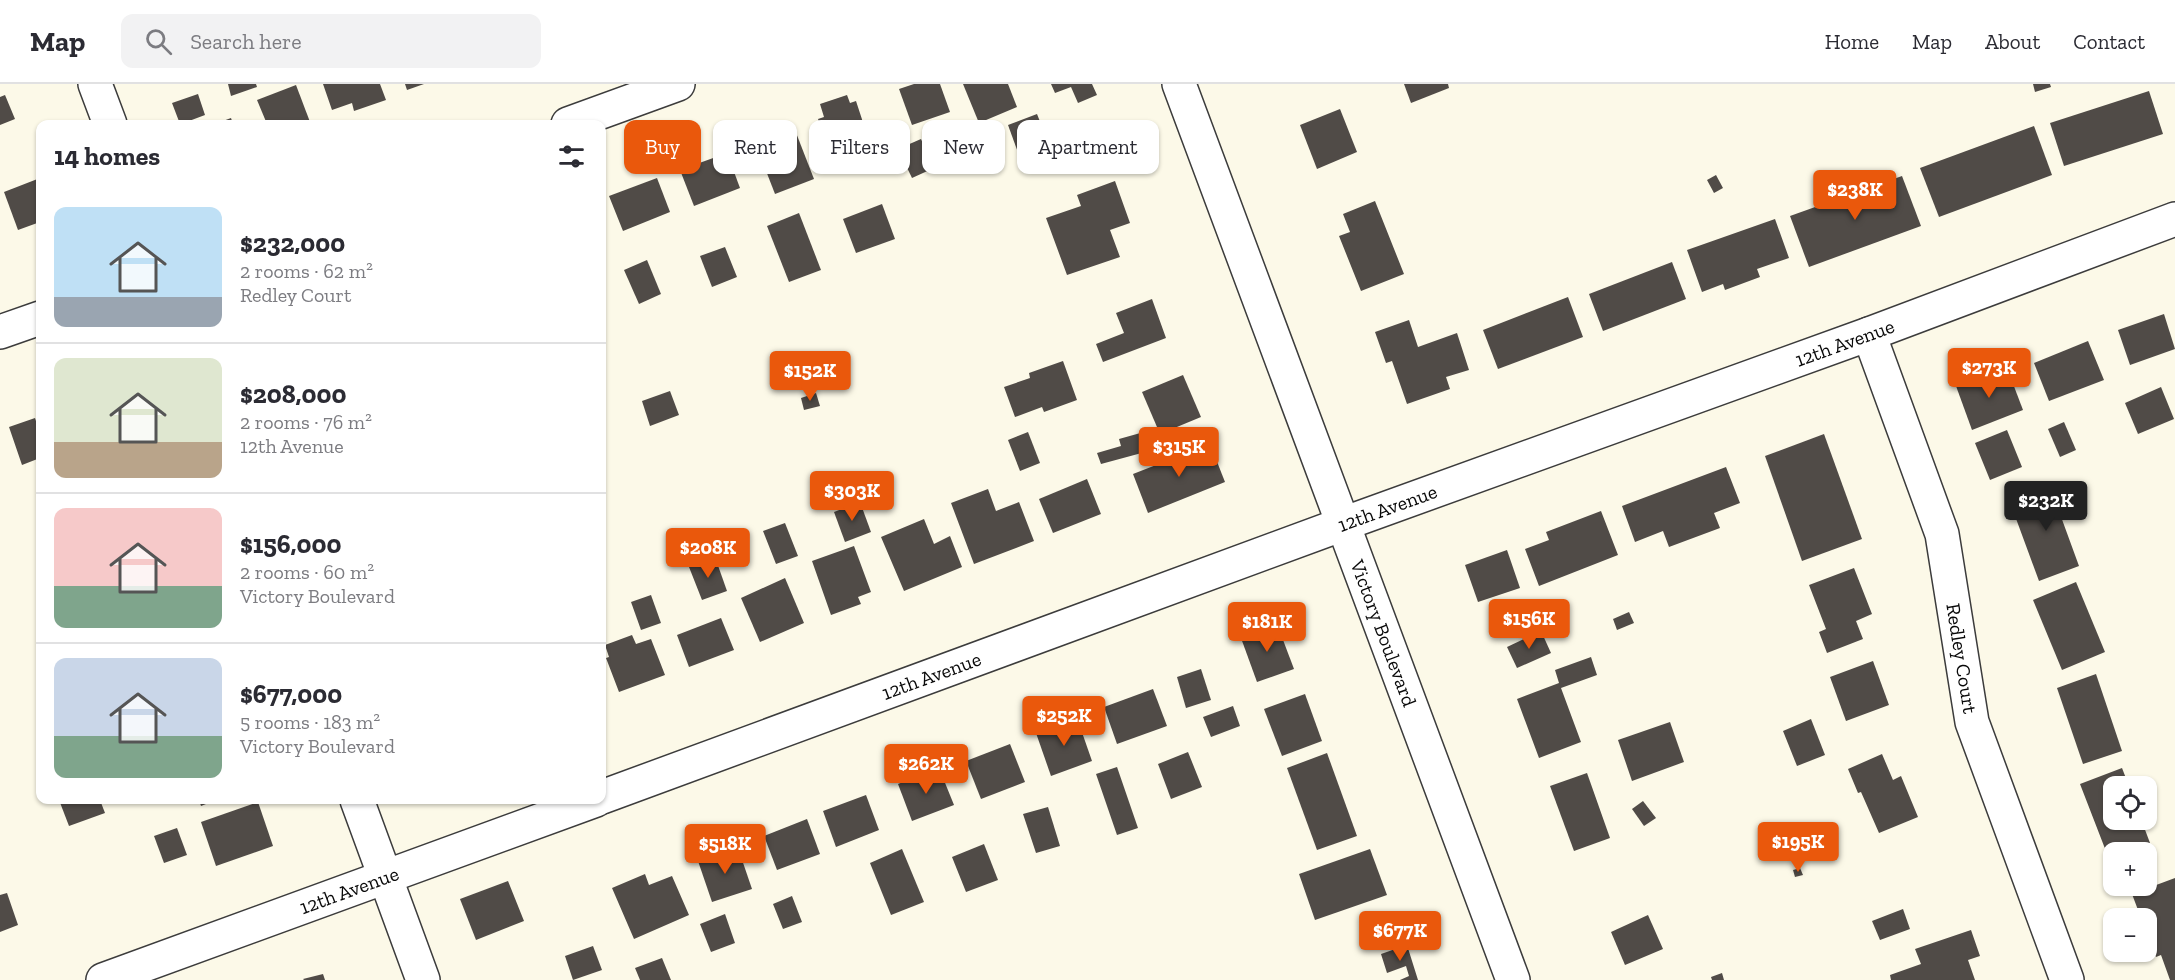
<!DOCTYPE html>
<html lang="en">
<head>
<meta charset="utf-8">
<style>
	:root { --surface:#fff; --page:#f2f2f3; --text:#2b2b33; --muted:#7c7c81; --line:#e1e1e2; --accent:#ea580c }
	body { margin:0; font-family:"Zilla Slab",serif; background:var(--page); color:var(--text); height:100vh; display:flex; flex-direction:column; font-size:22px; white-space:nowrap }
	* { box-sizing:border-box; margin:0 }
	p { font-size:20px; color:var(--muted) }
	.icon { flex:none; width:33px; height:33px; fill:none; stroke:currentColor; stroke-width:2; stroke-linecap:round; stroke-linejoin:round }
	.map { position:relative; flex:1; overflow:hidden }
	.drawer { position:absolute; left:36px; top:36px; width:570px; height:684px; display:flex; flex-direction:column; background:var(--surface); border-radius:12px; box-shadow:0 2px 4px #0004 }
	.drawer>* { flex:none }
	.banner { position:absolute; left:624px; top:36px; width:570px; height:54px; display:flex; gap:12px }
	.buttons { position:absolute; left:2103px; top:692px; display:grid; gap:12px }
	.buttons a { display:grid; place-items:center; width:54px; height:54px; border-radius:12px; background:var(--surface); box-shadow:0 2px 4px #0004; font-size:30px }
	.price { position:absolute; translate:-50% -51px; padding:0 14px; border-radius:6px; background:var(--accent); color:#fff; font-size:20px; line-height:39px; filter:drop-shadow(0 2px 3px #0008) }
	.price::after { content:''; position:absolute; left:50%; top:36px; width:18px; height:14px; margin-left:-9px; background:inherit; clip-path:polygon(0 0,100% 0,50% 100%) }
	.price.on { background:#222; color:#fff }
	ul { padding:0; list-style:none }
	li { display:flex; align-items:center; gap:18px; height:150px; padding:0 18px }
	li+li { border-top:2px solid var(--line) }
	li span { display:grid; place-items:center; flex:none; width:168px; height:120px; border-radius:12px; color:#555 }
	li>.icon { margin-inline-start:auto }
	span .icon { width:72px; height:72px; fill:#fffc; stroke-width:1 }
	li b { font-size:26px }
	h2 { display:flex; justify-content:space-between; align-items:center; height:72px; padding:0 18px; font-size:26px }
	.chip { padding:0 21px; border-radius:12px; background:var(--surface); box-shadow:0 2px 4px #0004; font-size:21px; line-height:54px }
	.chip.on { background:var(--accent); color:#fff }
	header { display:flex; align-items:center; gap:36px; box-sizing:border-box; height:84px; padding:0 30px; background:var(--surface); border-bottom:2px solid var(--line) }
	header strong { font-size:28px }
	nav { display:flex; gap:33px; margin-inline-start:auto; font-size:21px }
	.search { width:420px; height:54px; background:var(--page); display:flex; align-items:center; gap:15px; box-sizing:border-box; padding:0 21px; border-radius:12px; color:var(--muted); font-size:22px }
	.map>svg:first-child { display:block }
	.building { fill:#504b47 }
	.lines { fill:none; stroke-linecap:round; stroke-linejoin:round }
	.minor-casing { stroke:#3c3c3c; stroke-width:36 }
	.minor { stroke:#fff; stroke-width:33 }
	.labels { text-anchor:middle; dominant-baseline:central; stroke-width:6; stroke-linejoin:round; paint-order:stroke }
	.street-label { font-size:20px; fill:#090909; stroke:#fff }
</style>
</head>
<body>
<header>
<strong>Map</strong>
<div class="search"><svg class="icon" aria-label="search" viewBox="0 0 24 24"><circle cx="10" cy="10" r="6"/><path d="M15 15l6 6"/></svg>Search here</div>
<nav><a>Home</a><a>Map</a><a>About</a><a>Contact</a></nav>
</header>
<div class="map">
<svg width="2175" height="896" viewBox="0 0 2175 896">
	<rect width="100%" height="100%" fill="#fcf9e8"/>
	<g class="building">
		<path d="M 228,0 L 256,0 L 257,3 L 231,12 Z"/>
		<path d="M 323,0 L 380,0 L 386,16 L 354,27 L 352,19 L 332,26 Z"/>
		<path d="M 405,0 L 424,0 L 407,6 Z"/>
		<path d="M 914,0 L 940,0 L 950,28 L 912,41 L 899,5 Z"/>
		<path d="M 963,0 L 1008,0 L 1017,23 L 979,39 Z"/>
		<path d="M 1051,0 L 1092,0 L 1097,11 L 1078,19 L 1071,3 L 1055,9 Z"/>
		<path d="M 1404,0 L 1448,0 L 1449,4 L 1411,19 Z"/>
		<path d="M 2033,0 L 2050,0 L 2051,3 L 2035,8 Z"/>
		<path d="M 296,1 L 310,38 L 304,40 L 267,40 L 257,16 Z"/>
		<path d="M 2149,7 L 2163,50 L 2064,82 L 2050,39 Z"/>
		<path d="M 198,10 L 205,31 L 189,37 L 190,40 L 180,40 L 172,19 Z"/>
		<path d="M 5,11 L 15,35 L 0,41 L 0,13 Z"/>
		<path d="M 847,11 L 850,19 L 856,17 L 874,72 L 835,85 L 818,35 L 824,33 L 820,20 Z"/>
		<path d="M 1340,25 L 1357,68 L 1317,85 L 1300,41 Z"/>
		<path d="M 1037,30 L 1050,63 L 1020,74 L 1008,41 Z"/>
		<path d="M 231,34 L 233,40 L 215,40 Z"/>
		<path d="M 1086,40 L 1097,71 L 1070,81 L 1059,49 Z"/>
		<path d="M 793,41 L 814,95 L 775,110 L 754,56 Z"/>
		<path d="M 2034,42 L 2052,91 L 1939,133 L 1920,84 Z"/>
		<path d="M 921,55 L 934,84 L 912,94 L 898,65 Z"/>
		<path d="M 727,69 L 740,104 L 694,122 L 680,86 Z"/>
		<path d="M 1716,91 L 1723,104 L 1714,109 L 1707,96 Z"/>
		<path d="M 1902,92 L 1921,142 L 1809,183 L 1790,132 Z"/>
		<path d="M 40,94 L 40,138 L 18,146 L 4,108 Z"/>
		<path d="M 657,94 L 670,128 L 623,147 L 609,112 Z"/>
		<path d="M 1115,97 L 1130,139 L 1110,146 L 1120,173 L 1067,191 L 1046,134 L 1081,122 L 1077,111 Z"/>
		<path d="M 1375,117 L 1404,190 L 1361,207 L 1339,152 L 1350,148 L 1343,130 Z"/>
		<path d="M 882,120 L 895,155 L 856,169 L 843,135 Z"/>
		<path d="M 799,129 L 821,186 L 789,198 L 767,142 Z"/>
		<path d="M 1775,135 L 1789,174 L 1757,185 L 1760,193 L 1725,206 L 1723,200 L 1702,208 L 1687,166 Z"/>
		<path d="M 725,163 L 737,193 L 712,203 L 700,172 Z"/>
		<path d="M 647,176 L 661,210 L 639,220 L 624,186 Z"/>
		<path d="M 1672,178 L 1686,215 L 1603,247 L 1589,210 Z"/>
		<path d="M 1568,213 L 1583,253 L 1498,285 L 1483,246 Z"/>
		<path d="M 1152,215 L 1166,254 L 1103,278 L 1096,260 L 1124,249 L 1116,229 Z"/>
		<path d="M 2164,230 L 2175,265 L 2130,281 L 2118,246 Z"/>
		<path d="M 1409,236 L 1418,263 L 1457,249 L 1469,286 L 1446,293 L 1450,305 L 1407,320 L 1392,277 L 1386,279 L 1375,248 Z"/>
		<path d="M 2088,257 L 2104,296 L 2049,317 L 2034,279 Z"/>
		<path d="M 1063,277 L 1077,316 L 1044,328 L 1042,323 L 1015,333 L 1004,303 L 1030,294 L 1029,289 Z"/>
		<path d="M 2007,284 L 2023,326 L 1972,346 L 1956,302 Z"/>
		<path d="M 1183,291 L 1201,333 L 1160,350 L 1142,308 Z"/>
		<path d="M 2161,303 L 2174,335 L 2138,350 L 2125,319 Z"/>
		<path d="M 670,307 L 679,331 L 650,342 L 642,317 Z"/>
		<path d="M 816,309 L 820,322 L 804,326 L 801,314 Z"/>
		<path d="M 35,334 L 36,337 L 40,335 L 40,374 L 22,381 L 9,343 Z"/>
		<path d="M 2064,338 L 2076,366 L 2060,373 L 2048,345 Z"/>
		<path d="M 2007,346 L 2022,383 L 1990,396 L 1975,359 Z"/>
		<path d="M 1028,348 L 1040,379 L 1020,387 L 1008,356 Z"/>
		<path d="M 1144,348 L 1149,367 L 1101,380 L 1097,369 L 1121,362 L 1119,355 Z"/>
		<path d="M 1824,350 L 1862,455 L 1802,477 L 1765,372 Z"/>
		<path d="M 1210,360 L 1225,398 L 1148,429 L 1133,390 Z"/>
		<path d="M 1726,383 L 1740,419 L 1714,429 L 1720,444 L 1669,463 L 1663,447 L 1635,458 L 1622,422 Z"/>
		<path d="M 1087,395 L 1101,430 L 1053,449 L 1039,415 Z"/>
		<path d="M 2068,399 L 2073,412 L 2056,419 L 2079,482 L 2039,497 L 2011,421 Z"/>
		<path d="M 988,405 L 996,427 L 1019,418 L 1034,457 L 974,480 L 951,419 Z"/>
		<path d="M 860,418 L 871,448 L 845,458 L 834,428 Z"/>
		<path d="M 1601,427 L 1618,471 L 1539,502 L 1525,465 L 1549,456 L 1546,448 Z"/>
		<path d="M 924,435 L 934,460 L 950,452 L 962,483 L 904,507 L 881,453 Z"/>
		<path d="M 785,439 L 798,472 L 776,480 L 763,447 Z"/>
		<path d="M 854,462 L 871,508 L 858,513 L 861,520 L 831,531 L 812,477 Z"/>
		<path d="M 1507,466 L 1520,504 L 1478,518 L 1465,481 Z"/>
		<path d="M 715,473 L 727,507 L 702,516 L 689,483 Z"/>
		<path d="M 1854,484 L 1872,530 L 1856,537 L 1863,555 L 1827,569 L 1819,548 L 1826,545 L 1809,501 Z"/>
		<path d="M 785,494 L 804,539 L 760,558 L 741,514 Z"/>
		<path d="M 2076,498 L 2105,568 L 2062,586 L 2033,516 Z"/>
		<path d="M 651,511 L 661,539 L 641,546 L 631,518 Z"/>
		<path d="M 1629,528 L 1634,539 L 1617,546 L 1613,535 Z"/>
		<path d="M 721,534 L 734,566 L 689,583 L 677,551 Z"/>
		<path d="M 1277,540 L 1294,585 L 1257,598 L 1241,554 Z"/>
		<path d="M 1541,547 L 1551,569 L 1517,584 L 1507,563 Z"/>
		<path d="M 632,551 L 636,560 L 651,555 L 665,591 L 619,608 L 606,574 L 609,573 L 605,561 Z"/>
		<path d="M 1591,573 L 1597,591 L 1561,604 L 1581,658 L 1539,674 L 1517,615 L 1559,599 L 1555,586 Z"/>
		<path d="M 1873,577 L 1889,621 L 1846,637 L 1830,593 Z"/>
		<path d="M 1201,585 L 1211,616 L 1186,624 L 1177,593 Z"/>
		<path d="M 2096,590 L 2122,667 L 2083,680 L 2057,604 Z"/>
		<path d="M 1153,605 L 1167,642 L 1117,660 L 1104,623 Z"/>
		<path d="M 1305,610 L 1322,657 L 1282,672 L 1264,625 Z"/>
		<path d="M 1233,622 L 1240,642 L 1211,653 L 1203,633 Z"/>
		<path d="M 1077,634 L 1092,677 L 1051,692 L 1036,649 Z"/>
		<path d="M 1811,635 L 1825,671 L 1797,682 L 1783,647 Z"/>
		<path d="M 1670,638 L 1684,678 L 1632,697 L 1618,656 Z"/>
		<path d="M 1010,660 L 1025,698 L 981,715 L 966,677 Z"/>
		<path d="M 1188,668 L 1202,703 L 1171,715 L 1158,680 Z"/>
		<path d="M 1327,669 L 1357,752 L 1317,766 L 1287,684 Z"/>
		<path d="M 1882,670 L 1893,696 L 1901,692 L 1918,733 L 1879,749 L 1861,708 L 1858,709 L 1848,685 Z"/>
		<path d="M 1117,683 L 1138,744 L 1117,751 L 1096,690 Z"/>
		<path d="M 939,684 L 954,721 L 912,737 L 898,700 Z"/>
		<path d="M 2122,684 L 2129,702 L 2114,702 L 2114,735 L 2141,735 L 2150,759 L 2126,768 L 2114,768 L 2114,773 L 2109,775 L 2080,700 Z"/>
		<path d="M 1587,689 L 1610,754 L 1574,767 L 1550,702 Z"/>
		<path d="M 866,711 L 879,746 L 836,763 L 823,727 Z"/>
		<path d="M 59,716 L 100,716 L 105,729 L 69,742 Z"/>
		<path d="M 199,716 L 216,716 L 201,722 Z"/>
		<path d="M 1643,717 L 1656,734 L 1644,742 L 1632,725 Z"/>
		<path d="M 258,718 L 273,762 L 216,782 L 201,738 Z"/>
		<path d="M 1048,723 L 1060,762 L 1036,769 L 1023,730 Z"/>
		<path d="M 807,735 L 820,770 L 777,786 L 764,752 Z"/>
		<path d="M 177,744 L 187,771 L 164,779 L 154,752 Z"/>
		<path d="M 984,760 L 998,796 L 966,808 L 952,773 Z"/>
		<path d="M 738,764 L 752,805 L 712,818 L 698,777 Z"/>
		<path d="M 902,765 L 924,818 L 891,831 L 870,779 Z"/>
		<path d="M 1370,765 L 1387,811 L 1315,836 L 1299,790 Z"/>
		<path d="M 1800,784 L 1803,791 L 1795,793 L 1793,786 Z"/>
		<path d="M 645,790 L 649,801 L 672,792 L 689,831 L 634,855 L 612,804 Z"/>
		<path d="M 2175,794 L 2175,896 L 2170,896 L 2161,871 L 2156,873 L 2146,848 L 2146,834 L 2141,834 L 2132,810 Z"/>
		<path d="M 508,797 L 524,837 L 476,856 L 460,815 Z"/>
		<path d="M 7,809 L 18,841 L 0,848 L 0,811 Z"/>
		<path d="M 792,812 L 802,838 L 783,845 L 773,820 Z"/>
		<path d="M 1903,825 L 1910,845 L 1880,856 L 1872,837 Z"/>
		<path d="M 725,830 L 735,859 L 711,868 L 700,840 Z"/>
		<path d="M 1648,831 L 1663,865 L 1625,881 L 1611,848 Z"/>
		<path d="M 1971,846 L 1980,872 L 1968,876 L 1975,896 L 1891,896 L 1890,891 L 1921,880 L 1915,865 Z"/>
		<path d="M 1407,861 L 1418,896 L 1400,896 L 1409,892 L 1406,882 L 1387,889 L 1381,870 Z"/>
		<path d="M 593,862 L 602,886 L 573,896 L 565,872 Z"/>
		<path d="M 662,874 L 671,896 L 640,896 L 635,884 Z"/>
		<path d="M 1722,889 L 1724,896 L 1712,896 L 1711,893 Z"/>
		<path d="M 323,890 L 325,896 L 304,896 L 303,895 Z"/>
	</g>
	<g class="lines">
		<g class="minor-casing">
			<g id="minor">
				<path d="M 95,0 L 110,40"/>
				<path id="s1" d="M 1179,0 L 1513,896"/>
				<path d="M 568,40 L 678,0"/>
				<path d="M 0,248 L 40,234"/>
				<path id="s2" d="M 1869,250 L 1942,450 L 1972,638 L 2067,896"/>
				<path id="s3" d="M 602,713 L 1343,440 L 1869,250 L 2175,135"/>
				<path d="M 357,716 L 423,896"/>
				<path id="s4" d="M 103,896 L 596,716"/>
			</g>
		</g>
		<use href="#minor" class="minor"/>
	</g>
	<g class="labels">
		<g class="street-label">
			<text stroke="none"><textPath href="#s3" startOffset="1323">12th Avenue</textPath></text>
			<text stroke="none"><textPath href="#s3" startOffset="837">12th Avenue</textPath></text>
			<text stroke="none"><textPath href="#s1" startOffset="586">Victory Boulevard</textPath></text>
			<text stroke="none"><textPath href="#s2" startOffset="339">Redley Court</textPath></text>
			<text stroke="none"><textPath href="#s3" startOffset="351">12th Avenue</textPath></text>
			<text stroke="none"><textPath href="#s4" startOffset="262">12th Avenue</textPath></text>
		</g>
	</g>
</svg>
<div class="buttons">
<a><svg class="icon" aria-label="locate" viewBox="0 0 24 24"><circle cx="12" cy="12" r="6"/><path d="M12 2v4M12 18v4M2 12h4M18 12h4"/></svg></a>
<a>+</a>
<a>−</a>
</div>
<b class="price" style="left:1855px;top:137px">$238K</b>
<b class="price" style="left:1989px;top:315px">$273K</b>
<b class="price" style="left:810px;top:318px">$152K</b>
<b class="price" style="left:1179px;top:394px">$315K</b>
<b class="price" style="left:852px;top:438px">$303K</b>
<b class="price on" style="left:2046px;top:448px">$232K</b>
<b class="price" style="left:708px;top:495px">$208K</b>
<b class="price" style="left:1529px;top:566px">$156K</b>
<b class="price" style="left:1267px;top:569px">$181K</b>
<b class="price" style="left:1064px;top:663px">$252K</b>
<b class="price" style="left:926px;top:711px">$262K</b>
<b class="price" style="left:1798px;top:789px">$195K</b>
<b class="price" style="left:725px;top:791px">$518K</b>
<b class="price" style="left:1400px;top:878px">$677K</b>
<div class="banner">
<a class="chip on">Buy</a>
<a class="chip">Rent</a>
<a class="chip">Filters</a>
<a class="chip">New</a>
<a class="chip">Apartment</a>
</div>
<section class="drawer">
<h2>14 homes<svg class="icon" aria-label="filters" viewBox="0 0 24 24"><path d="M4 7h16M4 17h16"/><circle cx="9" cy="7" r="2"/><circle cx="15" cy="17" r="2"/></svg></h2>
<ul>
<li><span style="background:linear-gradient(#bfe0f5 75%,#9aa5b1 0)"><svg class="icon" aria-label="home" viewBox="0 0 24 24"><path d="M3 11l9-7 9 7M6 9v11h12V9"/></svg></span><div><b>$232,000</b><p>2 rooms · 62 m²</p><p>Redley Court</p></div></li>
<li><span style="background:linear-gradient(#dfe7d0 70%,#b9a48a 0)"><svg class="icon" aria-label="home" viewBox="0 0 24 24"><path d="M3 11l9-7 9 7M6 9v11h12V9"/></svg></span><div><b>$208,000</b><p>2 rooms · 76 m²</p><p>12th Avenue</p></div></li>
<li><span style="background:linear-gradient(#f6c9c9 65%,#7fa58c 0)"><svg class="icon" aria-label="home" viewBox="0 0 24 24"><path d="M3 11l9-7 9 7M6 9v11h12V9"/></svg></span><div><b>$156,000</b><p>2 rooms · 60 m²</p><p>Victory Boulevard</p></div></li>
<li><span style="background:linear-gradient(#c9d6e8 65%,#7fa58c 0)"><svg class="icon" aria-label="home" viewBox="0 0 24 24"><path d="M3 11l9-7 9 7M6 9v11h12V9"/></svg></span><div><b>$677,000</b><p>5 rooms · 183 m²</p><p>Victory Boulevard</p></div></li>
</ul>
</section>
</div>
</body>
</html>
